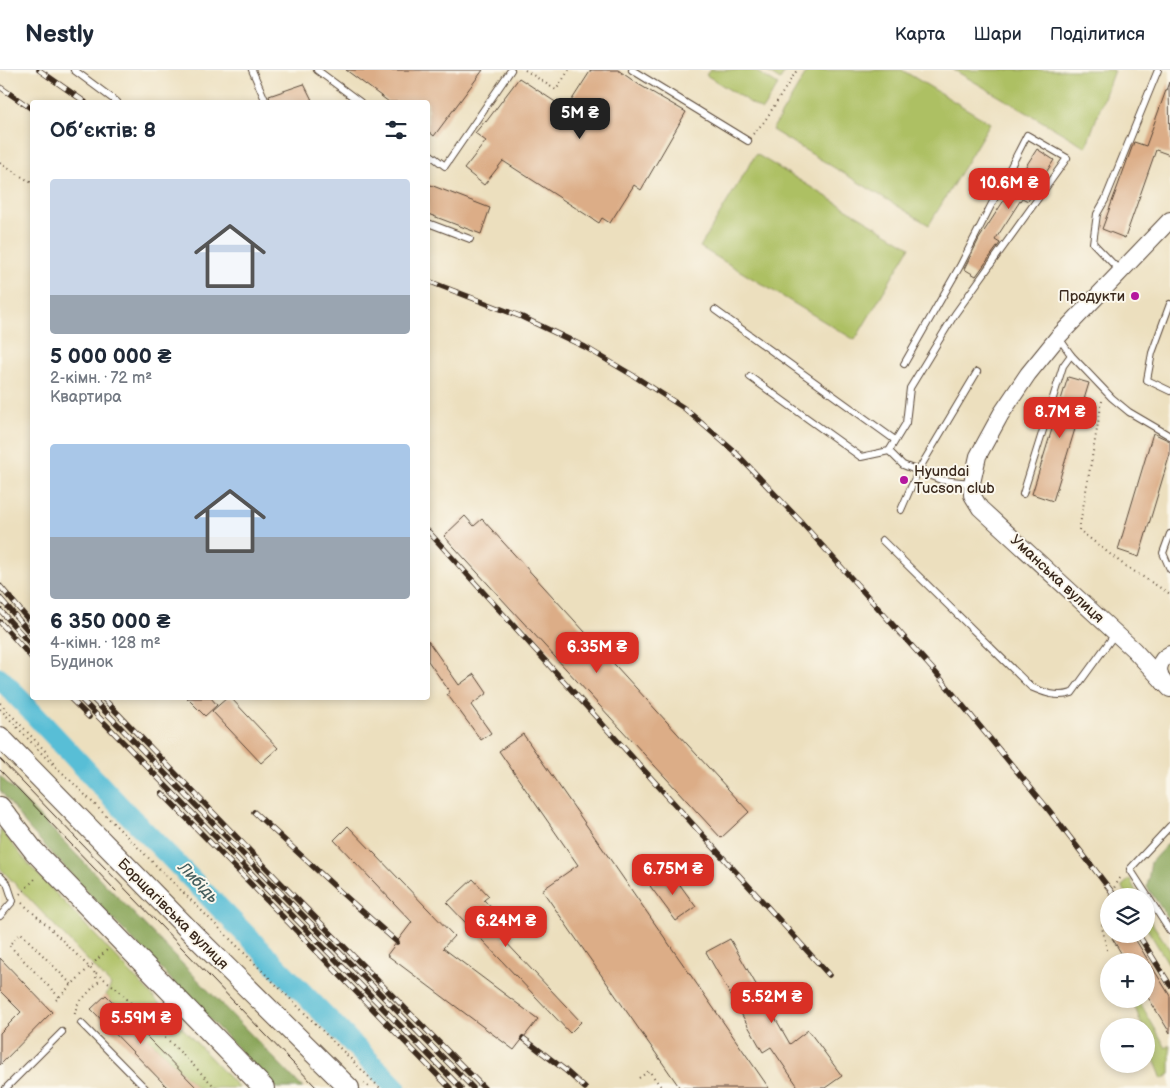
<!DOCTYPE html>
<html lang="uk">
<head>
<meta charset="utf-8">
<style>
	:root { --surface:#fff; --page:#f6f6f7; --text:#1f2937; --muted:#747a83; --line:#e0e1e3; --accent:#d93025 }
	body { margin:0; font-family:"Balsamiq Sans",sans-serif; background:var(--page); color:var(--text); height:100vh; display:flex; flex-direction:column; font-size:19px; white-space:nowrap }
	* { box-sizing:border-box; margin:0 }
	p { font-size:16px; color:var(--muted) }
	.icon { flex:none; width:28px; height:28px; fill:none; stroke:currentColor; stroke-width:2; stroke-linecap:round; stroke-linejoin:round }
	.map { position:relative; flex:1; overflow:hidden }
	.drawer { position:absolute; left:30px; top:30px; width:400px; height:600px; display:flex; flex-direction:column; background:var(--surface); border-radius:5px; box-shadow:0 2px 8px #0003 }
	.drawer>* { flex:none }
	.fabs { position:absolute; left:1100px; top:818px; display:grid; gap:10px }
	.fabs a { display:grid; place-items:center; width:55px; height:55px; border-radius:50%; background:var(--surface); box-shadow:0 2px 8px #0003; font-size:25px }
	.price { position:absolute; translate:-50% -42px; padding:0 11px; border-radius:10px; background:var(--accent); color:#fff; font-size:16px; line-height:32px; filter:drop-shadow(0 1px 2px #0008) }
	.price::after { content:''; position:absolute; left:50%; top:30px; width:15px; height:11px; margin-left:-8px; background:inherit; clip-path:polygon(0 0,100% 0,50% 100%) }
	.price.on { background:#222; color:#fff }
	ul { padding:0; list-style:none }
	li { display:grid; align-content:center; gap:10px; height:265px; padding:0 20px }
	li span { display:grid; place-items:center; height:155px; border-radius:5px; color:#555 }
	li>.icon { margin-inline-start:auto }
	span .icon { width:90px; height:90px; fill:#fffc; stroke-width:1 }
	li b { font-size:21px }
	h2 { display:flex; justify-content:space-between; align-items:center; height:60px; padding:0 20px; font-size:21px }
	header { display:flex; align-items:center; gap:30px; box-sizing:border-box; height:70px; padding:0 25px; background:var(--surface); border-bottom:1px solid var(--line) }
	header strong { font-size:24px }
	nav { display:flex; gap:28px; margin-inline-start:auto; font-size:18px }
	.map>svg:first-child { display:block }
	.green { fill:#adc064; stroke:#747541 }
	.forest { fill:#8aa65a; stroke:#62683c }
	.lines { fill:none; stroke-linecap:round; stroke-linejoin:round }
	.river { stroke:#58bed6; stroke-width:21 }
	.building { fill:#dcad87 }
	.service-casing { stroke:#564536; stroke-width:8 }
	.tertiary-casing { stroke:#564536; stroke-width:18 }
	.primary-casing { stroke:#564536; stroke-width:22 }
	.path { stroke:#564536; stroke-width:2; stroke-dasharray:1 4; stroke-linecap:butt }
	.service { stroke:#fff; stroke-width:6 }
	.tertiary { stroke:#fff; stroke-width:16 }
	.primary { stroke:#fff; stroke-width:20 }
	.tram { stroke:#3b2a1e; stroke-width:1 }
	.rail-casing { stroke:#3b2a1e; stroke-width:5.5 }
	.rail { stroke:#fbf7ec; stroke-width:4; stroke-dasharray:11; stroke-linecap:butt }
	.poi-dot { fill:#b5179e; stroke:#fbf7ec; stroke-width:2 }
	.labels { text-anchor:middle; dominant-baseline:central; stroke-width:4; stroke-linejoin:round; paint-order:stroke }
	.poi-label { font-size:15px; fill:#3b2a1e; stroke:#fbf7ec; text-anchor:end }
	.street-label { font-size:15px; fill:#3b2a1e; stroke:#fbf7ec }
	.water-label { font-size:16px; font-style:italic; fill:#455e5e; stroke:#fbf7ec }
</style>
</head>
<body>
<header>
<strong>Nestly</strong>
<nav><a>Карта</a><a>Шари</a><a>Поділитися</a></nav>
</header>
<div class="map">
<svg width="1170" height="1018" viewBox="0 0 1170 1018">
	<rect width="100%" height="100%" fill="#fbf7ec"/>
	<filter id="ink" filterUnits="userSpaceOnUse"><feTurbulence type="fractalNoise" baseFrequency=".02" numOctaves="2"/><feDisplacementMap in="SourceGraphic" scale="10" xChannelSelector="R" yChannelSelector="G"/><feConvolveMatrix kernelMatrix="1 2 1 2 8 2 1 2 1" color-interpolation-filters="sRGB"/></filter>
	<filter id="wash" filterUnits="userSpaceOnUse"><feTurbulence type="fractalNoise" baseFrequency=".0096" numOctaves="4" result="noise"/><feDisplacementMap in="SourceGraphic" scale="20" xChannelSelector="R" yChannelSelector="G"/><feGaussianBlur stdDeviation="1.12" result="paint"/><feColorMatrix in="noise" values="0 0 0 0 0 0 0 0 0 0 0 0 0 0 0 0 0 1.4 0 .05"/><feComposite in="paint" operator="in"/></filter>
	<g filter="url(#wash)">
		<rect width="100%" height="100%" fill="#ecdfbe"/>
		<g class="green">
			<path d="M 710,0 L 754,0 L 778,15 L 762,40 L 706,5 Z"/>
			<path d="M 765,0 L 786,0 L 780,10 Z"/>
			<path d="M 808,0 L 902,0 L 990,53 L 929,155 L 772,60 Z"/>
			<path d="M 954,0 L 1114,0 L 1086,77 Z"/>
			<path d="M 756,84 L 910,177 L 855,270 L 700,177 Z"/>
			<path d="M 0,759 L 30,796 L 239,1018 L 197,1018 L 106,925 L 111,915 L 0,798 Z"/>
			<path d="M 1130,809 L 1138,826 L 1128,826 L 1122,816 Z"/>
			<path d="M 1146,844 L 1170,880 L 1170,896 L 1146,857 Z"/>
			<path d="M 1132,929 L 1138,929 L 1166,978 L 1170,975 L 1170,1004 L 1162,1009 L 1146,969 L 1146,956 L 1142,956 Z"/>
		</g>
		<g class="forest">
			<path d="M 0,706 L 8,714 L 303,1018 L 276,1018 L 97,833 L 26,755 L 0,720 Z"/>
			<path d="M 1170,771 L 1170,851 L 1147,817 L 1151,792 Z"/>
		</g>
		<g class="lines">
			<path class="river" d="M 0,608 L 117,733 L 396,1018"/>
		</g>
		<g id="blocks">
			<g class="building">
				<path d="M 346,0 L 483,0 L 434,66 L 428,61 L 428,32 L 389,32 Z"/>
				<path d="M 591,0 L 618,0 L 638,14 L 686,42 L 641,120 L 634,115 L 610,153 L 602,148 L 599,153 L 503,91 L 484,115 L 464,99 L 486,71 L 475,63 L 485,51 L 486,52 L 519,8 L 566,39 Z"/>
				<path d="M 1169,12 L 1170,85 L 1156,80 L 1125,168 L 1102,159 L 1134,72 L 1146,76 Z"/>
				<path d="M 304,14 L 313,32 L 271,32 L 269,26 Z"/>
				<path d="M 1037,79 L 1054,90 L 1028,131 L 1022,128 L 995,170 L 1000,173 L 976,206 L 964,199 L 979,169 Z"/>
				<path d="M 428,114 L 490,138 L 481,164 L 428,144 Z"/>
				<path d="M 1068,307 L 1089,313 L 1053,431 L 1032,424 Z"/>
				<path d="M 1153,363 L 1170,371 L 1170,384 L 1139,487 L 1118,480 Z"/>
				<path d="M 465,446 L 474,456 L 482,449 L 749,742 L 721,768 L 444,466 Z"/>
				<path d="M 428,571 L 459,615 L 474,604 L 487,623 L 471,635 L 491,663 L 481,670 L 447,624 L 450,622 L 428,591 Z"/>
				<path d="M 187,628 L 211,628 L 217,635 L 205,646 Z"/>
				<path d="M 227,628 L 231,628 L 278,678 L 261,693 L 212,641 Z"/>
				<path d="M 523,664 L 612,792 L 769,1018 L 680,1018 L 542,820 L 578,795 L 499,681 Z"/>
				<path d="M 348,756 L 454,866 L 443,878 L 538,949 L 514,980 L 387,885 L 412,852 L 334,770 Z"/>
				<path d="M 670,801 L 696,837 L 676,851 L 650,816 Z"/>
				<path d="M 473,809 L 489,826 L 484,830 L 511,859 L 502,868 L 581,952 L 570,963 L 447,833 Z"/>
				<path d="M 1120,864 L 1132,864 L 1170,926 L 1170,963 L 1146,924 L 1146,891 L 1126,891 L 1112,868 Z"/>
				<path d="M 730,869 L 790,974 L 808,960 L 842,1006 L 825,1018 L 799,1018 L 771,977 L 763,982 L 706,882 Z"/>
				<path d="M 0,888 L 52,942 L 0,995 L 0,963 L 21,942 L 0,921 Z"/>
				<path d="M 106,925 L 197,1018 L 168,1018 L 91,939 Z"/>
			</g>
		</g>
	</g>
	<g filter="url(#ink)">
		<use href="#blocks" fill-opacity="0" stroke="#564536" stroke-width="1"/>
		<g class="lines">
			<g class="service-casing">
				<g id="service">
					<path d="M 74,0 L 117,32"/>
					<path d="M 252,0 L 266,32"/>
					<path d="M 317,0 L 360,32"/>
					<path d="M 632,0 L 748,71"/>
					<path d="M 428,83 L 445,96 L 511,0"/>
					<path d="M 428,153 L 470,169"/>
					<path d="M 1120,201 L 1093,173 L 1097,144 L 1105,130 L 1158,0"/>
					<path d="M 1170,234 L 1152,283 L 1147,310 L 1170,321"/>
					<path d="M 715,240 L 895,370"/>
					<path d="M 1071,285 L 1112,328 L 1129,342 L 1170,366"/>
					<path d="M 750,307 L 861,387 L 889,381 L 906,353 L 910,318 L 955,244 L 1067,88 L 1027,65 L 960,196 L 904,294"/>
					<path d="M 889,381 L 903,395 L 941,410 L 971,413"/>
					<path d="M 1023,424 L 1063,296 L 1071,285 L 1059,268"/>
					<path d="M 901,440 L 918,401 L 977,302"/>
					<path d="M 1170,464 L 1163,483 L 1170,499"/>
					<path d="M 882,470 L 1031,617 C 1045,623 1057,628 1072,623 L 1115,564"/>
					<path d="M 1170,756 L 1130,799 L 1170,861"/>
					<path d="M 0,806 L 7,813 L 13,831 L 0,846"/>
					<path d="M 81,953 L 145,1018"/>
					<path d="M 6,1018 L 62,962"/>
				</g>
			</g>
			<g class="tertiary-casing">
				<g id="tertiary">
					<path d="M 1170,150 L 1058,267 L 1028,304 L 1001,344 L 978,386 L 972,413 L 972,425 L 980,438 L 1134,580 L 1170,619"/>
					<path d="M 1164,613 C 1156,602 1158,590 1170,584"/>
				</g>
			</g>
			<g class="primary-casing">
				<g id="primary">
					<path d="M 0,667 L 194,865 L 349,1018"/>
					<path d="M 0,737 L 34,781 L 264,1018"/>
				</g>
			</g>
			<g class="path">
				<path d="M 525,0 L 556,20 L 569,0"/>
				<path d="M 753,64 L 764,52 L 797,0"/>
				<path d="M 0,93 L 32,113"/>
				<path d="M 1102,331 L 1079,460 L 1124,495 L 1170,524"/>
				<path d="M 0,633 L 50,686 L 56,697"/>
				<path d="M 0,639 L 47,689 L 66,706 L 380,1018"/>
				<path d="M 20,824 L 36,808"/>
				<path d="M 1109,826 L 1122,805"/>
				<path d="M 22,833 L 49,857 L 94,902 L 98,912 L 77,935 L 74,947"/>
				<path d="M 1107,880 L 1102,857 L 1109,827"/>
				<path d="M 96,903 L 116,918 L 216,1018"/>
				<path d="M 59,927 L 9,875 L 21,863 L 72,915"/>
				<path d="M 56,930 L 108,879"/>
				<path d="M 639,1008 L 649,1001 L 662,1018"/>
				<path d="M 364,1013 L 370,1018"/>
			</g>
			<use href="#service" class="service"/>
			<use href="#tertiary" class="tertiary"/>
			<use href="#primary" class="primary"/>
			<g class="tram">
				<path d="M 0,689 L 317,1018"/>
				<path d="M 0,700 L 116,821"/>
			</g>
			<g class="rail-casing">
				<g id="rail">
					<path d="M 39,0 L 85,32"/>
					<path d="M 0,17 L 32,39"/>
					<path d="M 428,211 L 522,247 L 585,277 L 634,306 L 684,338 L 736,383 L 802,453 L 936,603 L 1048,739 L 1115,826"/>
					<path d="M 428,461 L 829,905"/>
					<path d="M 0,516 L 32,554"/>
					<path d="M 0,528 L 32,565"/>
					<path d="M 0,540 L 32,576"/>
					<path d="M 0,552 L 32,588"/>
					<path d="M 70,628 L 89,647"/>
					<path d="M 80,628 L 461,1018"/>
					<path d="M 92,628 L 272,814 L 473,1018"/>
					<path d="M 103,628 L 277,809 L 484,1018"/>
					<path d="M 162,723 L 450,1018"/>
					<path d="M 254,742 L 344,825 L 397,872"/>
					<path d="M 1138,864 L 1170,915"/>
					<path d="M 523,968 L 565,1000 L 585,1018"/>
				</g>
			</g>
			<use href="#rail" class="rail"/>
		</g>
	</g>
	<g class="poi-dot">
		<circle cx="1135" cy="226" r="5"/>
		<circle cx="904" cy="410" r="5"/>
	</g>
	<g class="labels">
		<g class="poi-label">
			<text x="1125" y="226">Продукти</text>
			<text x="914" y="401" text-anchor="start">Hyundai<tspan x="914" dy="17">Tucson club</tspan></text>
		</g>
		<g class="street-label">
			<text transform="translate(1057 509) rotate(43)">Уманська вулиця</text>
			<text transform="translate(173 844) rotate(45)">Борщагівська вулиця</text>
		</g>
		<g class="water-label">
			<text transform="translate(198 813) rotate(46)">Либідь</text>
		</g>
	</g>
</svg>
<div class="fabs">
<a><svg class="icon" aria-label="layers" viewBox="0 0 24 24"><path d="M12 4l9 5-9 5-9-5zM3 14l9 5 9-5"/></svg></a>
<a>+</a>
<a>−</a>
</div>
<b class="price on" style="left:580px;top:70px">5M ₴</b>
<b class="price" style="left:1009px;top:140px">10.6M ₴</b>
<b class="price" style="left:1060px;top:369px">8.7M ₴</b>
<b class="price" style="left:597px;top:604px">6.35M ₴</b>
<b class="price" style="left:673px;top:826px">6.75M ₴</b>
<b class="price" style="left:506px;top:878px">6.24M ₴</b>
<b class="price" style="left:772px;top:954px">5.52M ₴</b>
<b class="price" style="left:141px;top:975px">5.59M ₴</b>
<section class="drawer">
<h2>Об’єктів: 8<svg class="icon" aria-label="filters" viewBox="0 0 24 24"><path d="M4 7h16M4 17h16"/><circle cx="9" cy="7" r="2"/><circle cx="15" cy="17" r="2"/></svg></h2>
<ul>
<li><span style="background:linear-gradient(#c9d6e8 75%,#9aa5b1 0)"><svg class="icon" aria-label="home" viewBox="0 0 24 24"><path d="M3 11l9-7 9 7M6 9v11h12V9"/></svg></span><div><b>5 000 000 ₴</b><p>2-кімн. · 72 m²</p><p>Квартира</p></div></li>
<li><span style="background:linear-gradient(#a9c7e8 60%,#9aa5b1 0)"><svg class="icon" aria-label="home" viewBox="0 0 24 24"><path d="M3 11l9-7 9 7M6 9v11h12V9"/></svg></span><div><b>6 350 000 ₴</b><p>4-кімн. · 128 m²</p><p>Будинок</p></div></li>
</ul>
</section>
</div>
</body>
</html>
